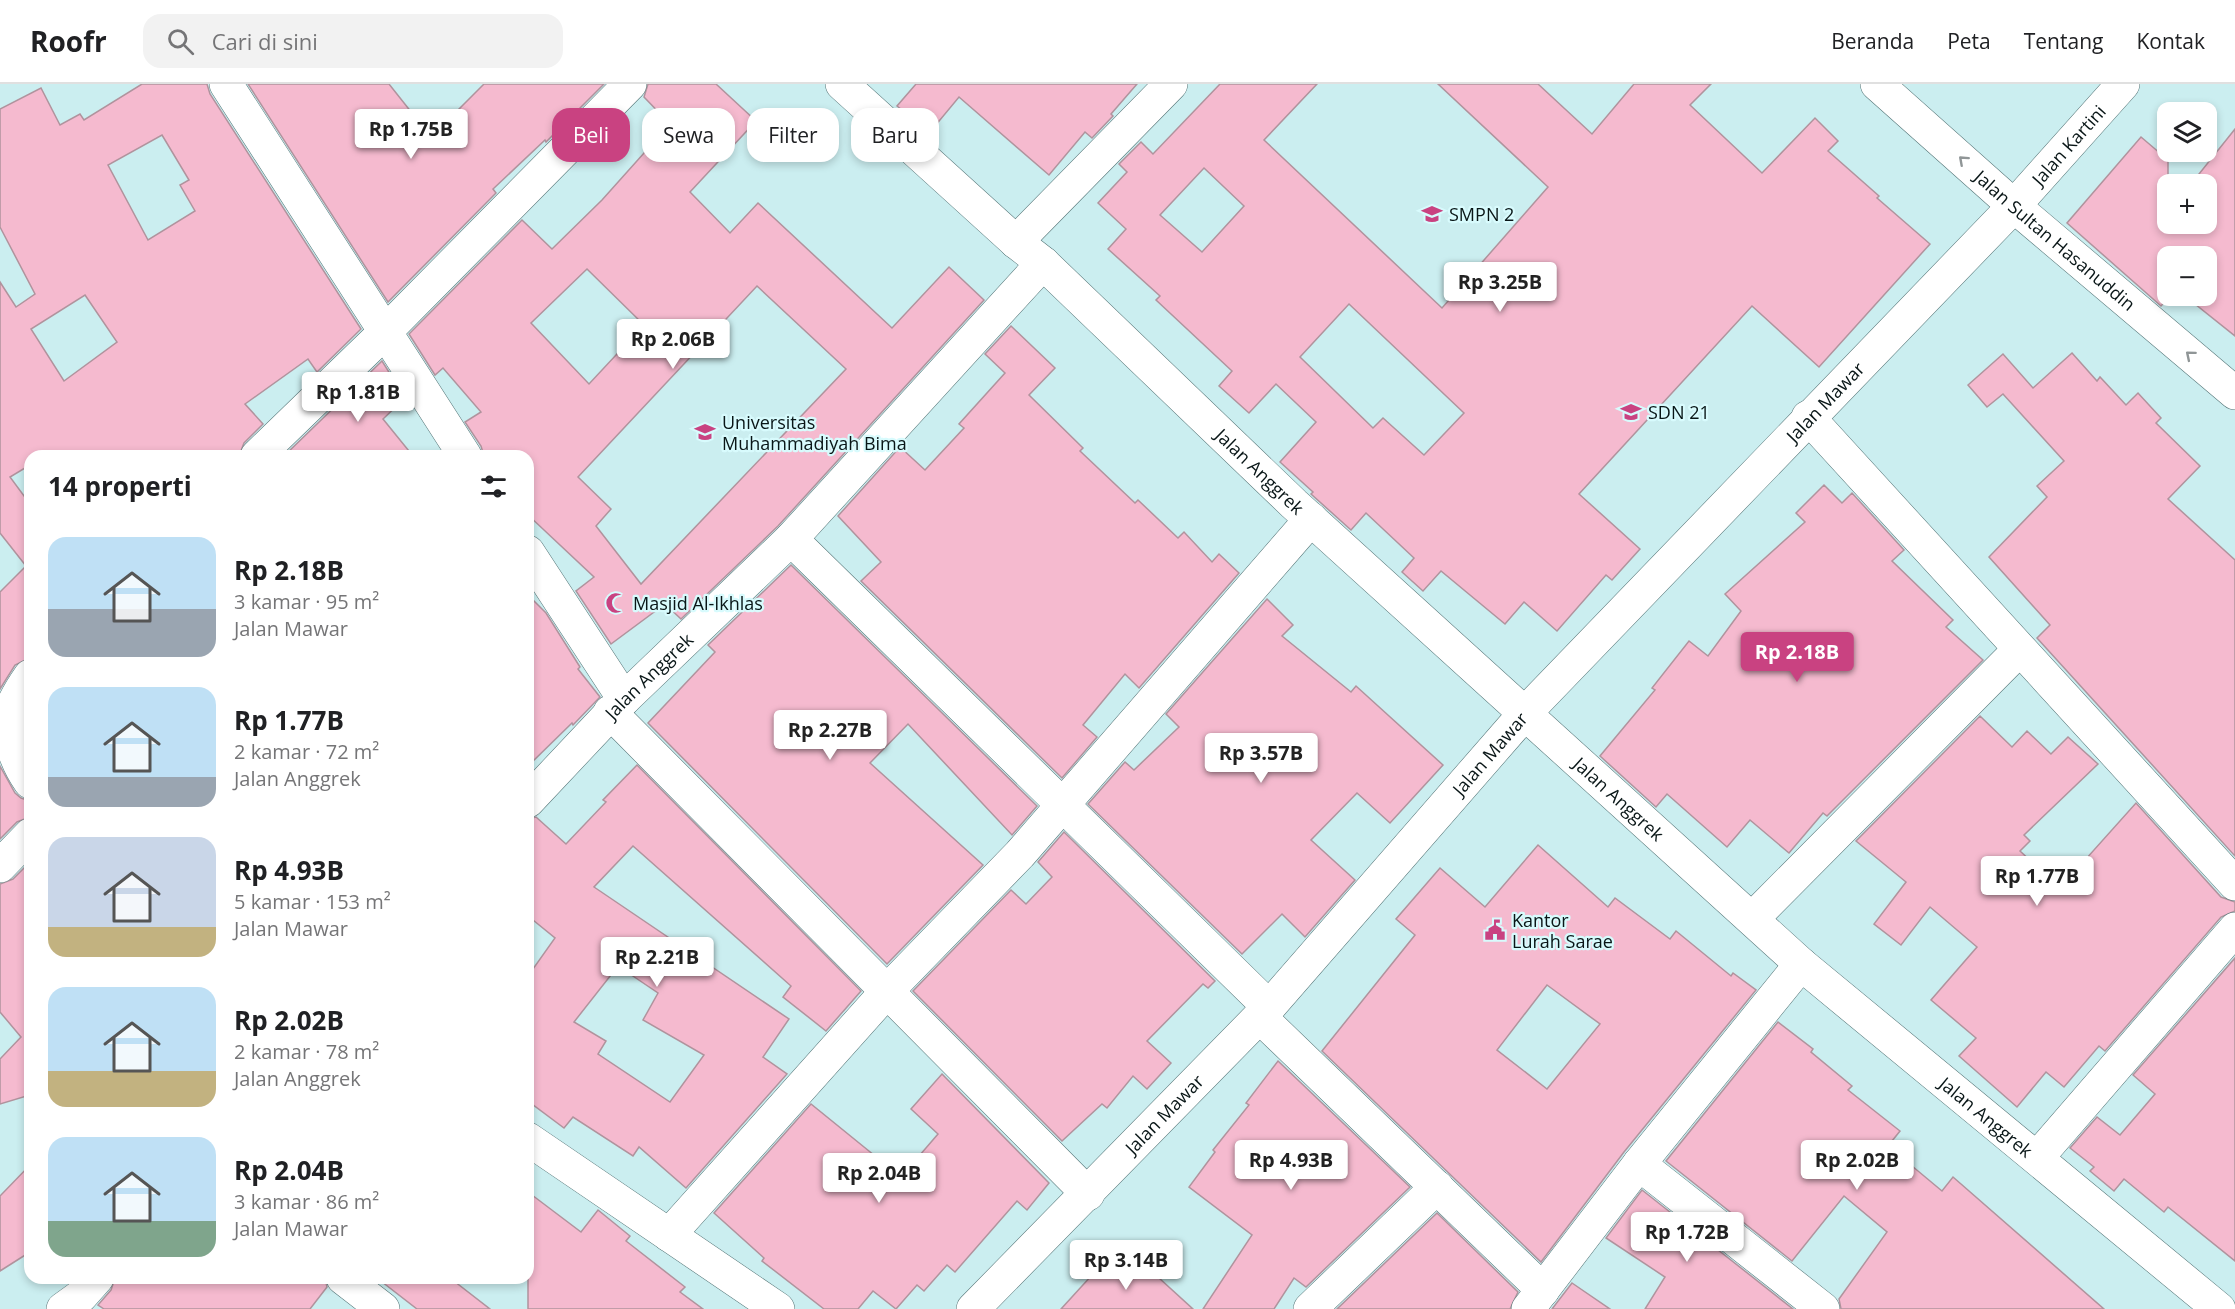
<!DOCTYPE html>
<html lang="id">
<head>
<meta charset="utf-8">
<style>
	:root { --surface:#fff; --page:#f2f2f2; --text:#202124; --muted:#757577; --line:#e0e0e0; --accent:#c94281 }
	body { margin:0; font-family:"Open Sans",sans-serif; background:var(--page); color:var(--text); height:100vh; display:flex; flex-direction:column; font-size:22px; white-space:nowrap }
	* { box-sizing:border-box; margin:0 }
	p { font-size:20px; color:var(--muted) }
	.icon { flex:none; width:33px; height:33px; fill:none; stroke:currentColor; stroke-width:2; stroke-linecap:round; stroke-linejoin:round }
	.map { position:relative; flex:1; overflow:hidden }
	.drawer { position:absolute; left:24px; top:366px; width:510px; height:834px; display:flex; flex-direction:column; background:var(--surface); border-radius:18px; box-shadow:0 3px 9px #0003 }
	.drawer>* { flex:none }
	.banner { position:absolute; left:552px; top:24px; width:570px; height:54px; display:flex; gap:12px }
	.buttons { position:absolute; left:2157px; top:18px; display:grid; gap:12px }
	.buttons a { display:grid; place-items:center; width:60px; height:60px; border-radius:12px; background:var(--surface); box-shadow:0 3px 9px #0003; font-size:30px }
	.price { position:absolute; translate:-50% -51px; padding:0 14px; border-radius:6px; background:#fff; color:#222; font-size:20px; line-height:39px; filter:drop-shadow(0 2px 3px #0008) }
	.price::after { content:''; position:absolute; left:50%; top:36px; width:18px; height:14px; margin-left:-9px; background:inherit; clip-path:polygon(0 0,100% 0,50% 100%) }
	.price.current { background:var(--accent); color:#fff }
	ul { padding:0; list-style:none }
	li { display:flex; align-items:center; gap:18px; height:150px; padding:0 24px }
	li span { display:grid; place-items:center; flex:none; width:168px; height:120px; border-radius:18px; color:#555 }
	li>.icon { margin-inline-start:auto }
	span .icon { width:72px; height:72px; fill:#fffc; stroke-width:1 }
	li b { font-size:26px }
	h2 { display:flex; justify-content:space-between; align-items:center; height:72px; padding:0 24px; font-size:26px }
	.pill { padding:0 21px; border-radius:18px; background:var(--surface); box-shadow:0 3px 9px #0003; font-size:21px; line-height:54px }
	.pill.current { background:var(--accent); color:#fff }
	header { display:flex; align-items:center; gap:36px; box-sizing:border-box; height:84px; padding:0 30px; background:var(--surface); border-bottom:2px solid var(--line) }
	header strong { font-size:28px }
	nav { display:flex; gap:33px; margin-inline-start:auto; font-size:21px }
	.search { width:420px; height:54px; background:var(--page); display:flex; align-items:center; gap:15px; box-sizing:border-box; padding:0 21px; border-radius:18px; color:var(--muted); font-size:22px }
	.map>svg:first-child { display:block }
	.building { fill:#f5bacf; stroke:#b0939d; stroke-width:1.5; fill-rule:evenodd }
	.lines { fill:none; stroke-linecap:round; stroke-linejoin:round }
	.street-casing { stroke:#547476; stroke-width:34 }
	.secondary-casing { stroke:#547476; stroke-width:34 }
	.street { stroke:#fff; stroke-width:33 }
	.secondary { stroke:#fff; stroke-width:33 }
	.oneway { stroke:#909697 }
	.labels { text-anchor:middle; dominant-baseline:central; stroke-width:4.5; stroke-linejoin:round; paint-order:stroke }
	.street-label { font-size:18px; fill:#091617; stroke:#d8fbfd }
	.poi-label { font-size:18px; fill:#091617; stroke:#d8fbfd; text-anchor:start }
</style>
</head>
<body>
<header>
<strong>Roofr</strong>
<div class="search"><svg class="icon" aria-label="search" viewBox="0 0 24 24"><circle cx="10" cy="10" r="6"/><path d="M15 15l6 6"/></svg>Cari di sini</div>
<nav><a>Beranda</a><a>Peta</a><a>Tentang</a><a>Kontak</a></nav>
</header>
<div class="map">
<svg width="2235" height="1225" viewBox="0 0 2235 1225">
	<rect width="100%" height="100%" fill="#cbeef0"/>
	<g class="building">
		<path d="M 142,0 L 207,0 L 210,10 L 361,245 L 317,288 L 308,275 L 245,320 L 263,340 L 244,359 L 239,372 L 30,372 L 30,381 L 10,393 L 30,420 L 30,574 L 15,581 L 0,605 L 0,508 L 26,482 L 0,449 L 0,198 L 16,223 L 35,210 L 0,143 L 0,25 L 41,4 L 60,41 L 80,30 L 84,36 ZM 162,51 L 189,96 L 180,101 L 195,127 L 148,156 L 108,81 ZM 85,211 L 117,258 L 64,297 L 31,245 Z"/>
		<path d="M 248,0 L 389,0 L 431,53 L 484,0 L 604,0 L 546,58 L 545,56 L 493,105 L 496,109 L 388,218 Z"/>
		<path d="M 648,0 L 716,0 L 756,37 L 690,108 L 730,149 L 758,119 L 892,244 L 949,183 L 984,216 L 778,442 L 681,535 L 665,520 L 611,560 L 576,507 L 594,493 L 528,431 L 528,372 L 484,372 L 481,362 L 465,338 L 481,328 L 443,284 L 435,291 L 409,250 L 522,136 L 552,165 L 602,116 L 670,40 L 644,13 ZM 587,185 L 644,241 L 589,300 L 531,239 ZM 757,202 L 846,285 L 641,500 L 596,442 L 611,425 L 578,393 Z"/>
		<path d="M 916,0 L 1137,0 L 1111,30 L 1113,32 L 1092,54 L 1085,48 L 1049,91 L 959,13 L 930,48 L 897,22 Z"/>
		<path d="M 1220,0 L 1317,0 L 1264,56 L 1442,224 L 1548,103 L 1438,0 L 1538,0 L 1592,50 L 1634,0 L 1711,0 L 1690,21 L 1762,89 L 1815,34 L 1838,57 L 1828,67 L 1879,112 L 1877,114 L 1930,160 L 1819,283 L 1752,222 L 1579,410 L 1640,465 L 1612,496 L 1606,491 L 1557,547 L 1524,518 L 1505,540 L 1441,487 L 1423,507 L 1402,488 L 1414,474 L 1366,429 L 1351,446 L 1311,410 L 1313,408 L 1280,378 L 1316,338 L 1276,300 L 1249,329 L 1219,302 L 1232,287 L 1156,216 L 1160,212 L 1108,165 L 1126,145 L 1098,119 L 1127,88 L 1119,80 L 1141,58 L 1153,70 ZM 1204,84 L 1244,122 L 1202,168 L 1160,131 ZM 1349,220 L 1464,329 L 1424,371 L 1383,334 L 1373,344 L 1300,273 Z"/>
		<path d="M 2235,45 L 2235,252 L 2185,212 L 2206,212 L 2206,172 L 2168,172 L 2168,212 L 2170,212 L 2161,222 L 2067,139 L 2141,53 L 2168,76 L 2168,140 L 2206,140 L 2206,100 L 2191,100 Z"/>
		<path d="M 1011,242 L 1055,284 L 1029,311 L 1083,364 L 1080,367 L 1135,419 L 1138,416 L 1178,454 L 1184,448 L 1212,478 L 1219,470 L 1239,489 L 1139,604 L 1125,590 L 1083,641 L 1097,653 L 1062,694 L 861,497 L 881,478 L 838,432 L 900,363 L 925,386 L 964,344 L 959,340 L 1005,289 L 985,270 Z"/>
		<path d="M 2072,269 L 2097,297 L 2100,293 L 2126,321 L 2138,309 L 2161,334 L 2156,339 L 2200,382 L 2168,415 L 2235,476 L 2235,772 L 2037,554 L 2050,541 L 1989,473 L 2047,413 L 2037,402 L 2064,377 L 2003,310 L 1987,323 L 1968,301 L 2003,270 L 2033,304 Z"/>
		<path d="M 382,277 L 407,317 L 404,315 L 383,335 L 413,372 L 284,372 Z"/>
		<path d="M 1824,401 L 1842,419 L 1852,409 L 1904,466 L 1892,477 L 1953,536 L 1946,543 L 1983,576 L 1827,732 L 1823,729 L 1789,769 L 1750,736 L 1727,763 L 1667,710 L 1656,723 L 1600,672 L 1655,606 L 1652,604 L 1689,557 L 1708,572 L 1741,527 L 1725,510 L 1805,438 L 1796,429 Z"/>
		<path d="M 791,481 L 1037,722 L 1012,751 L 908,640 L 870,679 L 983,781 L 887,880 L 648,639 L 715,568 L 708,561 Z"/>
		<path d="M 528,511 L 546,529 L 580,583 L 578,585 L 600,613 L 573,641 L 572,639 L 528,682 Z"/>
		<path d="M 1267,515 L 1293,541 L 1282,552 L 1351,608 L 1356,602 L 1443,681 L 1390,739 L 1357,709 L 1311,756 L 1355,796 L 1305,853 L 1282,830 L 1242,870 L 1088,720 L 1125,678 L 1134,686 L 1179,643 L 1166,630 Z"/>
		<path d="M 1980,632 L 2012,663 L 2027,647 L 2051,670 L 2068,653 L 2098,680 L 2024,751 L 2030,757 L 2020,767 L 2060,804 L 2136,719 L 2221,813 L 2235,818 L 2235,827 L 2221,833 L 2105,967 L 2099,962 L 2064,1003 L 2046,988 L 2017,1023 L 1959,972 L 1976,954 L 1931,916 L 1977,863 L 1930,823 L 1901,861 L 1874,840 L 1906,798 L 1856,757 Z"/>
		<path d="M 637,681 L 861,907 L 826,947 L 783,913 L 791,902 L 633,762 L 594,803 L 789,935 L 763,973 L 787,990 L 686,1104 L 639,1063 L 633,1072 L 573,1033 L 564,1044 L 528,1017 L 528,892 L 555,854 L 528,832 L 528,735 L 536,733 L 566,760 L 606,718 L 603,716 ZM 618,882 L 658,909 L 643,936 L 704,971 L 670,1018 L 598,970 L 606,957 L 574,938 Z"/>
		<path d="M 0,682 L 15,709 L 21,714 L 30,717 L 30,733 L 17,738 L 0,755 Z"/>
		<path d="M 1064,748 L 1215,897 L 1208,904 L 1203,900 L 1147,957 L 1171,979 L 1147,1005 L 1133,992 L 1107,1024 L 1102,1020 L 1062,1057 L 913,907 L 1011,806 L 1026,820 L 1052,793 L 1038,778 Z"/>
		<path d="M 1538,761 L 1608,823 L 1615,814 L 1670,855 L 1676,847 L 1731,892 L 1733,889 L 1756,906 L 1624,1068 L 1541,1178 L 1322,967 L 1415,851 L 1396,835 L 1440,784 L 1485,823 ZM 1547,901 L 1600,940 L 1547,1005 L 1497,966 Z"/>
		<path d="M 30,778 L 30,1011 L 0,1020 L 0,975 L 21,953 L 0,928 L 0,800 L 13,795 Z"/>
		<path d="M 2235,874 L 2235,1177 L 2168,1123 L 2164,1128 L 2124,1095 L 2114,1107 L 2090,1087 L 2094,1083 L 2070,1064 L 2097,1033 L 2120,1051 L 2155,1010 L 2133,991 Z"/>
		<path d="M 1778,938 L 1813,965 L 1811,968 L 1852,1002 L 1848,1006 L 1900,1047 L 1888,1062 L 1942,1107 L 1953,1093 L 2104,1225 L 1841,1225 L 1839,1215 L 1887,1148 L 1844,1112 L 1792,1177 L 1666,1077 Z"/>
		<path d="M 1278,977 L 1410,1103 L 1306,1203 L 1294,1194 L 1274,1225 L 1203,1225 L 1252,1151 L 1189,1103 L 1215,1068 L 1213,1066 L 1249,1021 L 1246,1019 Z"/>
		<path d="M 942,990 L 1049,1099 L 1027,1126 L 1017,1117 L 955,1188 L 947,1181 L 924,1207 L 917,1201 L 896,1225 L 873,1207 L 858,1225 L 824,1225 L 762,1177 L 764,1174 L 714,1129 L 811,1020 L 901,1093 L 938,1050 L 911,1025 Z"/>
		<path d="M 30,1081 L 30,1168 L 0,1187 L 0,1112 Z"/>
		<path d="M 1642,1106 L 1793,1225 L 1645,1225 L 1665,1193 L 1606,1154 Z"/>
		<path d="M 528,1108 L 581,1148 L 598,1126 L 630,1152 L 626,1157 L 685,1203 L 680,1208 L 703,1225 L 528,1225 Z"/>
		<path d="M 1437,1129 L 1518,1208 L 1510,1225 L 1337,1225 Z"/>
		<path d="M 1136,1173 L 1193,1225 L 1061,1225 L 1103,1179 L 1118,1193 Z"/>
		<path d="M 115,1194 L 325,1194 L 327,1203 L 310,1225 L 104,1225 L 98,1221 L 111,1206 Z"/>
		<path d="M 377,1194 L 450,1194 L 490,1225 L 417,1225 Z"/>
		<path d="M 1572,1199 L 1610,1225 L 1552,1225 Z"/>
	</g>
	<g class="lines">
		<g class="street-casing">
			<g id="street">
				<path d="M 226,0 L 465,372"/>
				<path d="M 1016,158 L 1171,0"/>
				<path d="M 1808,333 L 2235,800"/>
				<path d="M 257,372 L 385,248 L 630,0"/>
				<path d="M 791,455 L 1269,923"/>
				<path d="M 528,468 L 624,615"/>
				<path d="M 30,592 C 23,602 9,623 9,635 C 8,657 18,681 30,698"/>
				<path d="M 610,628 L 1088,1110"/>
				<path id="s1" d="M 528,717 L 624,615 L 791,455 L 1043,179"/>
				<path d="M 0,782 L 30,751"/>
				<path d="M 1752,835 L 2019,566"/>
				<path d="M 1260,933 L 1543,1206"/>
				<path d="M 528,1055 L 778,1225"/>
				<path d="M 2037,1074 L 2235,845"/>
				<path d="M 1639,1080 L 1823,1225"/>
				<path d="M 669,1151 L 888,906 L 1020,770 L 1311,435"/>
				<path d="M 343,1194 L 383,1225"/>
				<path d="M 63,1225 L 81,1212 L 97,1194"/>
				<path id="s2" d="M 973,1225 L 1269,923 L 1526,628 L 2014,122 L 2123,0"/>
				<path d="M 1310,1225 L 1437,1103"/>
				<path d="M 1528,1225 L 1639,1080 L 1801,880"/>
			</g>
		</g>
		<g class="secondary-casing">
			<g id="secondary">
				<path id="s3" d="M 842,0 L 1016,158 L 1043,179 L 1294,420 L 1801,880 L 2219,1225"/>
				<path id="s4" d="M 1877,0 L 2014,122 L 2235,309"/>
			</g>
		</g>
		<use href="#street" class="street"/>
		<use href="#secondary" class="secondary"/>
	</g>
	<defs><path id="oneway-chevron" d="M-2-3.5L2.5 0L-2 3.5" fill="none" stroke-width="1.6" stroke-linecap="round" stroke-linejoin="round" transform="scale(1.5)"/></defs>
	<g class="oneway">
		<use href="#oneway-chevron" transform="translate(1963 76) rotate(-138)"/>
		<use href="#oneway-chevron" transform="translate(2190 271) rotate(-140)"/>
	</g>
	<defs>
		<g id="school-bare" transform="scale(1.62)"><path d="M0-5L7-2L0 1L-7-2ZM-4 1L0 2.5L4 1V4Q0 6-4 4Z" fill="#c94281" stroke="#d8fbfd" stroke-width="2.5" paint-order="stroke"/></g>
		<g id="university-bare" transform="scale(1.62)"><path d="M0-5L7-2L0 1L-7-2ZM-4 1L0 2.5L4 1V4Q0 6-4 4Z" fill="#c94281" stroke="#d8fbfd" stroke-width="2.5" paint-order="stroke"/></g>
		<g id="mosque-bare" transform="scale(1.62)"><path d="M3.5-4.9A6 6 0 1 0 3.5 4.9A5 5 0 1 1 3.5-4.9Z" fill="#c94281" stroke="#d8fbfd" stroke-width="2.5" paint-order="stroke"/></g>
		<g id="civic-bare" transform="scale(1.62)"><path d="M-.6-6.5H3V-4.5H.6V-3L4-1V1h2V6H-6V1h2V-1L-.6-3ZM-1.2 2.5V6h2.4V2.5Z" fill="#c94281" stroke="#d8fbfd" stroke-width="2.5" paint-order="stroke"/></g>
	</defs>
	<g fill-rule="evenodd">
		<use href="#school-bare" x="1432" y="130"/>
		<use href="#school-bare" x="1631" y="328"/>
		<use href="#university-bare" x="705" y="348"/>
		<use href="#mosque-bare" x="616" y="519"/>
		<use href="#civic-bare" x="1495" y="846"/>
	</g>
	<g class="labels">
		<g class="street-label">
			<text stroke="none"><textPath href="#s2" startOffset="1599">Jalan Kartini</textPath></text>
			<text stroke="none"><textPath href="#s4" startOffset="237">Jalan Sultan Hasanuddin</textPath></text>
			<text stroke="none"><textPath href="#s2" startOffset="1245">Jalan Mawar</textPath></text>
			<text stroke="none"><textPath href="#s3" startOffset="570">Jalan Anggrek</textPath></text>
			<text stroke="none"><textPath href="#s1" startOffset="174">Jalan Anggrek</textPath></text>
			<text stroke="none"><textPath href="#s2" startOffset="759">Jalan Mawar</textPath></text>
			<text stroke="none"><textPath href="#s3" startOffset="1056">Jalan Anggrek</textPath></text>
			<text stroke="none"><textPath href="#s2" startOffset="273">Jalan Mawar</textPath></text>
			<text stroke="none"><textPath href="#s3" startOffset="1542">Jalan Anggrek</textPath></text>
		</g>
		<g class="poi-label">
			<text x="1449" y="130">SMPN 2</text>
			<text x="1648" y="328">SDN 21</text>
			<text x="722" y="338">Universitas<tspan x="722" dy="21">Muhammadiyah Bima</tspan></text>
			<text x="633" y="519">Masjid Al-Ikhlas</text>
			<text x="1512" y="836">Kantor<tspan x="1512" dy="21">Lurah Sarae</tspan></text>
		</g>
	</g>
</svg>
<div class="buttons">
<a><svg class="icon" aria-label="layers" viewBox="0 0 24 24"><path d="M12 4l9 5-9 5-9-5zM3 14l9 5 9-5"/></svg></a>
<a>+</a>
<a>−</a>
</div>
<b class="price" style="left:411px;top:76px">Rp 1.75B</b>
<b class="price" style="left:1500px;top:229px">Rp 3.25B</b>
<b class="price" style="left:673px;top:286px">Rp 2.06B</b>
<b class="price" style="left:358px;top:339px">Rp 1.81B</b>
<b class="price current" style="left:1797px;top:599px">Rp 2.18B</b>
<b class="price" style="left:830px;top:677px">Rp 2.27B</b>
<b class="price" style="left:1261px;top:700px">Rp 3.57B</b>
<b class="price" style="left:2037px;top:823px">Rp 1.77B</b>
<b class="price" style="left:657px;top:904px">Rp 2.21B</b>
<b class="price" style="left:1291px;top:1107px">Rp 4.93B</b>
<b class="price" style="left:1857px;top:1107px">Rp 2.02B</b>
<b class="price" style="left:879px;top:1120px">Rp 2.04B</b>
<b class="price" style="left:1687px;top:1179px">Rp 1.72B</b>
<b class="price" style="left:1126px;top:1207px">Rp 3.14B</b>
<div class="banner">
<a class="pill current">Beli</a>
<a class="pill">Sewa</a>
<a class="pill">Filter</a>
<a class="pill">Baru</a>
</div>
<section class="drawer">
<h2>14 properti<svg class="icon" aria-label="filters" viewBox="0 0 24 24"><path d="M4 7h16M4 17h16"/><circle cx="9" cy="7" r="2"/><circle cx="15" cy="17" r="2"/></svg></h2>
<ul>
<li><span style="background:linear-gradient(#bfe0f5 60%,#9aa5b1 0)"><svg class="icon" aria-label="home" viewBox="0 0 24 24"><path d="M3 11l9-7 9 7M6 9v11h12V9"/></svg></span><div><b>Rp 2.18B</b><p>3 kamar · 95 m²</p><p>Jalan Mawar</p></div></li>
<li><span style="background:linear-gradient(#bfe0f5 75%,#9aa5b1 0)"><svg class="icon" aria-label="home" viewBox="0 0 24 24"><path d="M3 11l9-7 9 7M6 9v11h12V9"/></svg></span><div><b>Rp 1.77B</b><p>2 kamar · 72 m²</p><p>Jalan Anggrek</p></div></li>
<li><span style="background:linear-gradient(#c9d6e8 75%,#c2b280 0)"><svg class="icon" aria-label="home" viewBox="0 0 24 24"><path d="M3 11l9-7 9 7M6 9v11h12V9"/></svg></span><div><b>Rp 4.93B</b><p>5 kamar · 153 m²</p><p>Jalan Mawar</p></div></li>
<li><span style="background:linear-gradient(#bfe0f5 70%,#c2b280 0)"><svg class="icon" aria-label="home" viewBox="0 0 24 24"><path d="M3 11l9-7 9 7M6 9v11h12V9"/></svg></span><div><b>Rp 2.02B</b><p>2 kamar · 78 m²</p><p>Jalan Anggrek</p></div></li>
<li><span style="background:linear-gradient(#bfe0f5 70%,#7fa58c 0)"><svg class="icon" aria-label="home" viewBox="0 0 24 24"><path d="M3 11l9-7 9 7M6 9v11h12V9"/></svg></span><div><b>Rp 2.04B</b><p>3 kamar · 86 m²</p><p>Jalan Mawar</p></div></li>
</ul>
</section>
</div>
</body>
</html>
